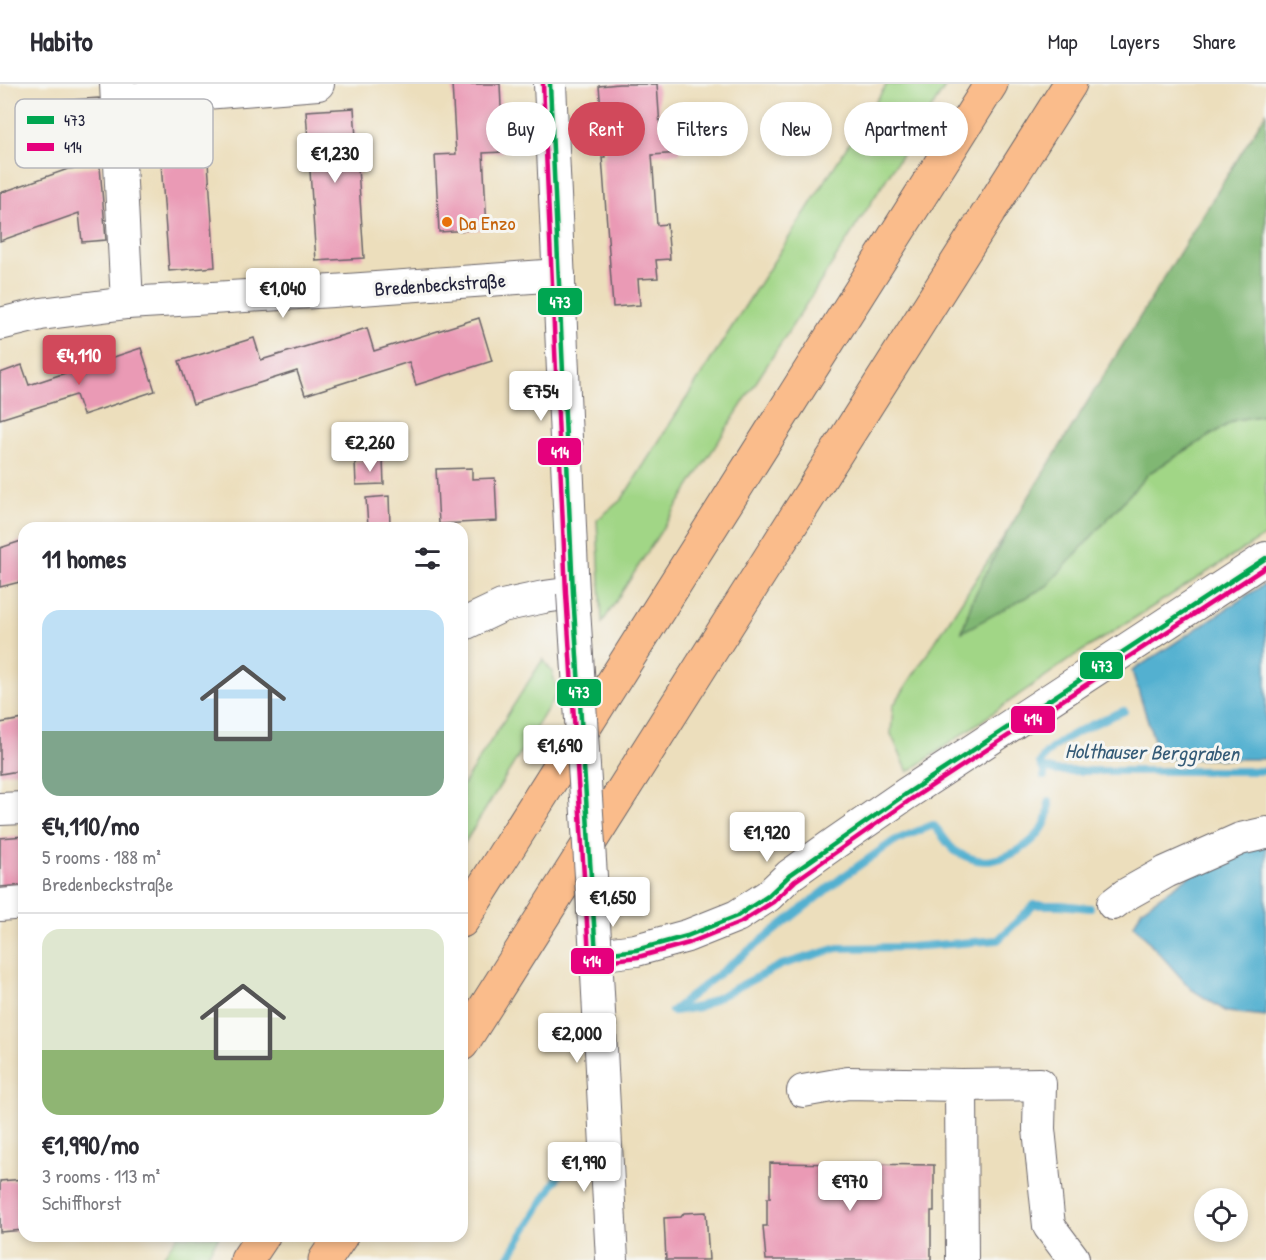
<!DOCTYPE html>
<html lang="en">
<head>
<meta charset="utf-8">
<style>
	:root { --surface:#fff; --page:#f7f7f7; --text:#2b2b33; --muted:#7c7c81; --line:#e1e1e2; --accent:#d1495b }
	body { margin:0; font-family:"Patrick Hand",sans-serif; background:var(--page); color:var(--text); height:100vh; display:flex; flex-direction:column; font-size:22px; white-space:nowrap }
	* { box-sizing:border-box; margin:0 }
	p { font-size:20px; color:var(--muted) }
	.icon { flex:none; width:33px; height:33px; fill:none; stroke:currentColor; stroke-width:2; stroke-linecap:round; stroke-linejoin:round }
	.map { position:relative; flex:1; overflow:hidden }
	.side { position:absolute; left:18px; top:438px; width:450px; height:720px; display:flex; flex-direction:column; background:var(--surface); border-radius:18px; box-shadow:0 3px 9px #0003 }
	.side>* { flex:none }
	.hud { position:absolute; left:486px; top:18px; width:570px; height:54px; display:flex; gap:12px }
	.fabs { position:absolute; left:1194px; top:1104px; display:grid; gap:12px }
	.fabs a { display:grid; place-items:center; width:54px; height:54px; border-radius:50%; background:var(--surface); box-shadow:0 3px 9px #0003; font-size:30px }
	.price { position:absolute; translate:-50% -51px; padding:0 14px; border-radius:6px; background:#fff; color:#222; font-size:20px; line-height:39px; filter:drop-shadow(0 2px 3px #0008) }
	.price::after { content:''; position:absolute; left:50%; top:36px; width:18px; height:14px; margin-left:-9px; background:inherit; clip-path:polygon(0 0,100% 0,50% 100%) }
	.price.active { background:var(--accent); color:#fff }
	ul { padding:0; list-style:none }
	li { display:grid; align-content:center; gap:12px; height:318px; padding:0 24px }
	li+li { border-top:2px solid var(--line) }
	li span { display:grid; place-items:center; height:186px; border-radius:18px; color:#555 }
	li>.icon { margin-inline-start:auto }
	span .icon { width:108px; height:108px; fill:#fffc; stroke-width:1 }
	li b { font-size:26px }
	h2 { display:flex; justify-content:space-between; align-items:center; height:72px; padding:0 24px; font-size:26px }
	.tag { padding:0 21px; border-radius:27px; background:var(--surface); box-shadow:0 3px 9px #0003; font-size:21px; line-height:54px }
	.tag.active { background:var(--accent); color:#fff }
	header { display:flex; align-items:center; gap:36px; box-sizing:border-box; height:84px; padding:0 30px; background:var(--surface); border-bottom:2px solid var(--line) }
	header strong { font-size:28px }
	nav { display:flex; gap:33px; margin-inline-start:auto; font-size:21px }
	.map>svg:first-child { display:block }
	.green { fill:#a1d686; stroke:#627c60; stroke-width:1.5 }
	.forest { fill:#80b773; stroke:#516c57; stroke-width:1.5 }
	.water { fill:#52b0d0; stroke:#3a6986; stroke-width:1.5 }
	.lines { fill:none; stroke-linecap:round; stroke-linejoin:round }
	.stream { stroke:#52b0d0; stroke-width:8 }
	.building { fill:#ea9ab5 }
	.minor-casing { stroke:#696468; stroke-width:34 }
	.highway-casing { stroke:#696468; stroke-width:35 }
	.minor { stroke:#fff; stroke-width:32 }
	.highway { stroke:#fabc8b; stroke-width:33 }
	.minor-bridge-casing { stroke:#696468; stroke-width:34; stroke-linecap:butt }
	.minor-bridge { stroke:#fff; stroke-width:32 }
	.bus-1-casing { stroke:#f6f6f2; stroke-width:9 }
	.bus-2-casing { stroke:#f6f6f2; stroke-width:9 }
	.bus-1 { stroke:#00a651; stroke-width:4.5 }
	.bus-2 { stroke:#e5007d; stroke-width:4.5 }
	.food-dot { fill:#e8710a; stroke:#f6f6f2; stroke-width:2 }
	.labels { text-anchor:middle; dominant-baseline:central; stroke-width:6; stroke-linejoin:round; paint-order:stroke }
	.food-label { font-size:20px; fill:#c56008; stroke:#f6f6f2; text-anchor:start }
	.street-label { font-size:20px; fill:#22223b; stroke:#f6f6f2 }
	.water-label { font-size:21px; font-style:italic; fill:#355b77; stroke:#f6f6f2 }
	.key { fill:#f6f6f2; stroke:#b6b6bb; stroke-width:1.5 }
	.key-label { font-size:16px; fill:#22223b }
	.line-badge { stroke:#f6f6f2; stroke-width:2 }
	.badge-label { font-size:16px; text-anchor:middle; font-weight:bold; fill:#fff }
</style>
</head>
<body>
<header>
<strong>Habito</strong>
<nav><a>Map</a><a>Layers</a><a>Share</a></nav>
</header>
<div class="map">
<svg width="1266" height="1176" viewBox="0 0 1266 1176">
	<rect width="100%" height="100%" fill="#f6f6f2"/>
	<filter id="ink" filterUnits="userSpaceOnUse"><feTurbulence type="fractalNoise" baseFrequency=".0167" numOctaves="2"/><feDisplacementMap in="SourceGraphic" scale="12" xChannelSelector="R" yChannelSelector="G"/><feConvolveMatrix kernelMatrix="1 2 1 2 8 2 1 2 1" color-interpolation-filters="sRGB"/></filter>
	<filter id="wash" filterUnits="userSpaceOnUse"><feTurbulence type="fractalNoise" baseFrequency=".008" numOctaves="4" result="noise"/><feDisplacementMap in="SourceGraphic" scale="24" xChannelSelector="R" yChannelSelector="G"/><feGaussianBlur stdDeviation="1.35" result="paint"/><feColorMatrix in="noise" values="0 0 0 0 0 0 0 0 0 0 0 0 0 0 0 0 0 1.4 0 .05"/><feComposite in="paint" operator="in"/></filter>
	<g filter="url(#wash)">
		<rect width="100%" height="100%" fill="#ecdebc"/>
		<g class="green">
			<path d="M 887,0 L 947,0 L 602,539 L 597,436 L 622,415 Z"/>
			<path d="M 1266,331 L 1266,451 L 1076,571 L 908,688 L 891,650 L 893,622 L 1007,448 L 972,517 L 962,547 L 1047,502 L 1149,389 L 1235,336 Z"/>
			<path d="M 543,575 L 552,588 L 558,608 L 462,763 L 462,702 Z"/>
			<path d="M 177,1152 L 219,1152 L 204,1176 L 161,1176 Z"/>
		</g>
		<path class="forest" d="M 1266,29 L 1266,331 L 1235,336 L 1149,389 L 1047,502 L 962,548 L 972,517 L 1007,448 Z"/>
		<g class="water">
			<path d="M 1266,499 L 1266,675 L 1160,675 L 1132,587 Z"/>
			<path d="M 1266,759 L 1266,932 L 1227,928 L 1191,905 L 1134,841 L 1142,825 L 1201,784 Z"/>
		</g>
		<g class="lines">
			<g class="stream">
				<path d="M 1044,687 L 1040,679 C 1051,656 1100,637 1124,627"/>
				<path d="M 1044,692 L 1045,684 L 1055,687 L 1266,687"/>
				<path d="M 672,927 L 697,907 L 844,792 L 894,757 L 933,741 C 941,748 946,759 954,766 C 958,770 965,772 970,774 C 996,785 1038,761 1047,735 C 1049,730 1049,722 1049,717"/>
				<path d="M 674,927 L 699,923 L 781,881 L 838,864 L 910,863 L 998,856 L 1034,821 L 1060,821 L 1090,824"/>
				<path d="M 507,1176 L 562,1086"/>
			</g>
		</g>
		<g id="blocks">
			<g class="building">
				<path d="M 452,0 L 500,0 L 503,68 L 483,69 L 487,145 L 439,148 L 435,71 L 456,70 Z"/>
				<path d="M 619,0 L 657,0 L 660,43 L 677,40 L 680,69 L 652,71 L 657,141 L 667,140 L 670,175 L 656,176 L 658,194 L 638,195 L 640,221 L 613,223 L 602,73 L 605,73 L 599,2 Z"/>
				<path d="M 99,14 L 100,37 L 45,43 L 42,18 Z"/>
				<path d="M 354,24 L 364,174 L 316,177 L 306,27 Z"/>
				<path d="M 205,33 L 215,183 L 169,187 L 158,38 Z"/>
				<path d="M 100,82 L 106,156 L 82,158 L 79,129 L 0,157 L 0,109 L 68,85 Z"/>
				<path d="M 479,234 L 492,277 L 416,301 L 409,278 L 305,311 L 297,287 L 193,320 L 179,277 L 254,254 L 261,276 L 367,244 L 374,267 Z"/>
				<path d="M 141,264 L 155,307 L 83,331 L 76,311 L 0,335 L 0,289 L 22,281 L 29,301 Z"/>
				<path d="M 383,376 L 384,400 L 356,401 L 355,377 Z"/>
				<path d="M 472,384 L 472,395 L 495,394 L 497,437 L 439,440 L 436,385 Z"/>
				<path d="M 389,412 L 390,441 L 368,442 L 366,414 Z"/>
				<path d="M 24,456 L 24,497 L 0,503 L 0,464 Z"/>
				<path d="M 24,635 L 24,686 L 0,690 L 0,639 Z"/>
				<path d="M 24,752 L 24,801 L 0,803 L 0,754 Z"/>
				<path d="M 770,1079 L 934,1081 L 934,1127 L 931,1127 L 931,1176 L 766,1176 L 763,1142 L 767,1142 L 767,1114 L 770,1114 Z"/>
				<path d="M 24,1095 L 24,1146 L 0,1148 L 0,1097 Z"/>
				<path d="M 706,1128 L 709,1176 L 666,1176 L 664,1134 L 681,1133 L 684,1129 Z"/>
			</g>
		</g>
	</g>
	<g filter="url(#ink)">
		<use href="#blocks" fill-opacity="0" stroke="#696468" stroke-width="1.5"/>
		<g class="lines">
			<g class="minor-casing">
				<g id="minor">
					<path d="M 116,0 L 127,219"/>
					<path d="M 117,16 L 318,0"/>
					<path d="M 0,240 L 41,230 L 127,219 L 333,207 L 559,191"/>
					<path d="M 462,541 L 502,522 L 544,513 L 573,509 L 550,0"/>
					<path d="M 0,725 L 24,724"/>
					<path d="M 1113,820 L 1125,811 L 1166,788 L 1240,755 L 1266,749"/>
					<path d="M 0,821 L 24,819"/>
					<path d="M 961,1001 L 962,1176"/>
					<path d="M 803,1007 L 848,999 L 961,1001 L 1040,1000 L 1039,1045 L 1049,1142 L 1073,1174 L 1073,1176"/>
					<path d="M 612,1176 L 596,871 L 636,866 L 687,852 L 737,832 L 768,812 L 790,791 L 835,759 L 906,710 L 1266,474"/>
				</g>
			</g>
			<g class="highway-casing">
				<g id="highway">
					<path d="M 462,837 L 991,0"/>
					<path d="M 462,960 L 1070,0"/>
					<path d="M 247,1176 L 263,1152"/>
					<path d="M 325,1176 L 341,1152"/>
				</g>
			</g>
			<use href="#minor" class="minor"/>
			<use href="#highway" class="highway"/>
			<g class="minor-bridge-casing">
				<path id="minor-bridge" d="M 573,509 L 596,871"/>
			</g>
			<use href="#minor-bridge" class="minor-bridge"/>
			<g class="bus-1-casing">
				<g id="bus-1">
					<path d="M 550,0 L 573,509 L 596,871"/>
					<path d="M 596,871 L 636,866 L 687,852 L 737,832 L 768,812 L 790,791 L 906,710 L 1266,474"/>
				</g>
			</g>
			<g class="bus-2-casing">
				<path id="bus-2" d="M 543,0 L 566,509 L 589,871 L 592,877 L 597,878 L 638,873 L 689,859 L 741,838 L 773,818 L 795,797 L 910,716 L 1266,483"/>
			</g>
			<use href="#bus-1" class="bus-1"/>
			<use href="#bus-2" class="bus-2"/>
		</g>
	</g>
	<circle class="food-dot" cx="447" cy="138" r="6"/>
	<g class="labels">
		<g class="food-label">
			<text x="459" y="138">Da Enzo</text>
		</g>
		<g class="street-label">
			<text transform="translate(440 200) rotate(-4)">Bredenbeckstraße</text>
		</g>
		<g class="water-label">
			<text transform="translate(1152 668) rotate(1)">Holthauser Berggraben</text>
		</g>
	</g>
	<rect x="15" y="15" width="198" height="69" rx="9" class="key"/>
	<rect x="27" y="32" width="27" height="8" fill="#00a651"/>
	<rect x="27" y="59" width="27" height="8" fill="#e5007d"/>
	<g class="key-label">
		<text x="64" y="42">473</text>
		<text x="64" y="69">414</text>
	</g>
	<g class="line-badge">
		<rect x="537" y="203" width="46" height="29" rx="6" fill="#00a651"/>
		<rect x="537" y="353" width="45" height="29" rx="6" fill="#e5007d"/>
		<rect x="1079" y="567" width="45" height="29" rx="6" fill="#00a651"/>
		<rect x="556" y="594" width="46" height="29" rx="6" fill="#00a651"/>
		<rect x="1010" y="621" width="46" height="29" rx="6" fill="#e5007d"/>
		<rect x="570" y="863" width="45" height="28" rx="6" fill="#e5007d"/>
	</g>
	<g class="badge-label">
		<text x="560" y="224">473</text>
		<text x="560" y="374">414</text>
		<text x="1102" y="588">473</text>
		<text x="579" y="614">473</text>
		<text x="1033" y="641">414</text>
		<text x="592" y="883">414</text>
	</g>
</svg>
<div class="fabs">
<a><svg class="icon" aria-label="locate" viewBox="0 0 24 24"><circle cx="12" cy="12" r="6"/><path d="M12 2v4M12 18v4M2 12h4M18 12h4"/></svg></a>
</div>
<b class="price" style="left:335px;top:100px">€1,230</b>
<b class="price" style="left:283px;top:235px">€1,040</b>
<b class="price active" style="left:79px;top:302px">€4,110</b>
<b class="price" style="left:541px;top:338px">€754</b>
<b class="price" style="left:370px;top:389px">€2,260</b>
<b class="price" style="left:560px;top:692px">€1,690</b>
<b class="price" style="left:767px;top:779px">€1,920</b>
<b class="price" style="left:613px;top:844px">€1,650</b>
<b class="price" style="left:577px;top:980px">€2,000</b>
<b class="price" style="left:584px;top:1109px">€1,990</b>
<b class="price" style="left:850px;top:1128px">€970</b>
<div class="hud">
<a class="tag">Buy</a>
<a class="tag active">Rent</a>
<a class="tag">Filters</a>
<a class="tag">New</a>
<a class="tag">Apartment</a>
</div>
<section class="side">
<h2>11 homes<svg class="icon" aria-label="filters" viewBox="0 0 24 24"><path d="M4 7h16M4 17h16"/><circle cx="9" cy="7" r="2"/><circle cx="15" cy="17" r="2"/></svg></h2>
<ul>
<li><span style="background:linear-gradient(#bfe0f5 65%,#7fa58c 0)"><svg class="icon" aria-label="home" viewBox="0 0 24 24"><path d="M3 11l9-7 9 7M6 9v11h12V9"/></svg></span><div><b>€4,110/mo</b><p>5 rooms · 188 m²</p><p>Bredenbeckstraße</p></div></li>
<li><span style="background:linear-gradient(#dfe7d0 65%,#8fb573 0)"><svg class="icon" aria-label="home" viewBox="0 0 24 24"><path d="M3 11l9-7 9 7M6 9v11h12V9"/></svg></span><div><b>€1,990/mo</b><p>3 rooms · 113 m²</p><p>Schiffhorst</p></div></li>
</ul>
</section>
</div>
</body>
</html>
